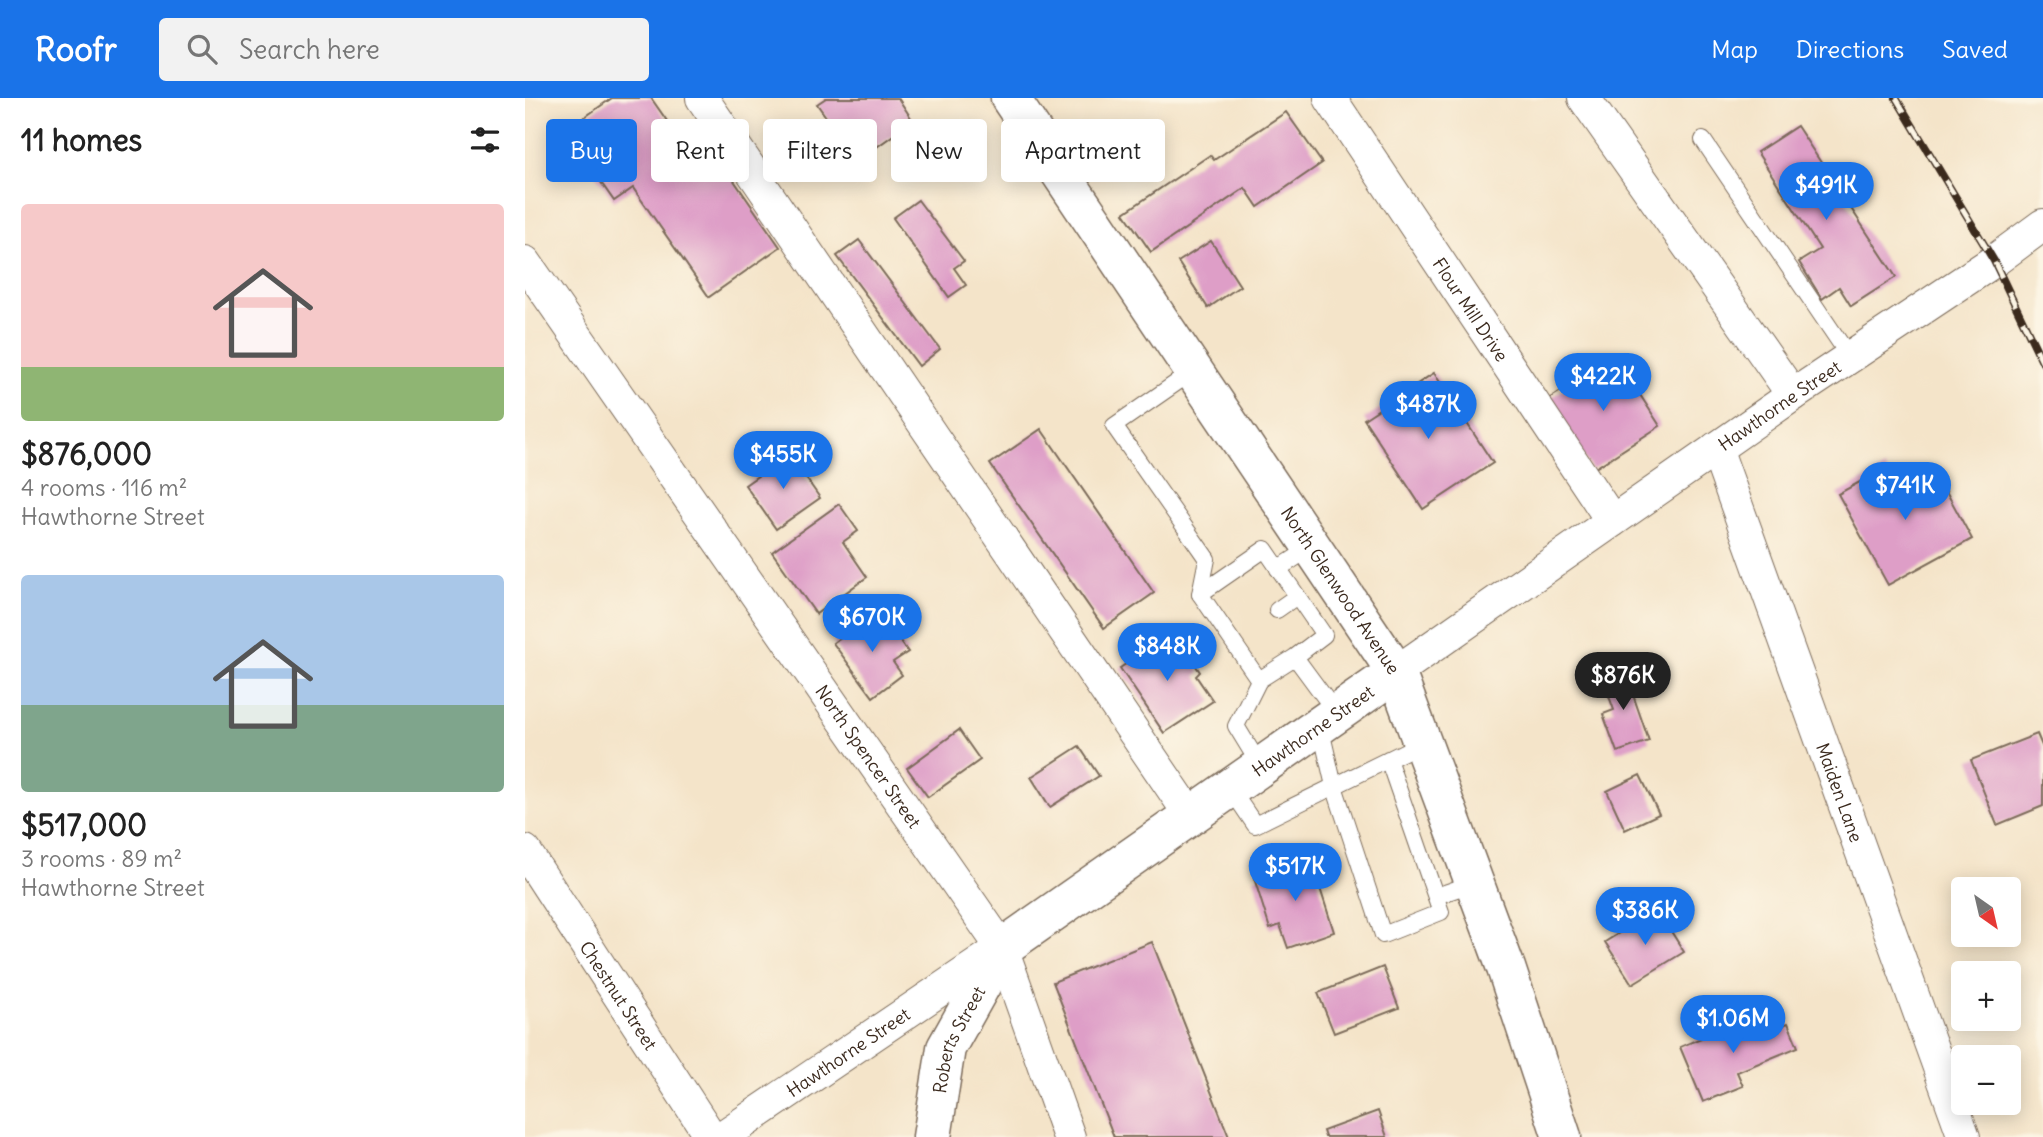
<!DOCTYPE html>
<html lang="en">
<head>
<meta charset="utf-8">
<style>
	:root { --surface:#fff; --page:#f2f2f2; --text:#222; --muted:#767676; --accent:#1a73e8 }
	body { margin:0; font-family:Delius,sans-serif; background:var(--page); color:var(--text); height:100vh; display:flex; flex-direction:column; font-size:26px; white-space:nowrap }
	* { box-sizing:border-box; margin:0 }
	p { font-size:23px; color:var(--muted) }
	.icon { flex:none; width:38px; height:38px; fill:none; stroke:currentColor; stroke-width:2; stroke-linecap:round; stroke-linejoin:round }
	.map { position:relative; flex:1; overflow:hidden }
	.side { display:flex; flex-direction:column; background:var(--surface); width:525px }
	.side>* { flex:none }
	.guide { position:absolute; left:21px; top:21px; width:665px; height:63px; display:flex; gap:14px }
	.needle { width:46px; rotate:146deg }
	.controls { position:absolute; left:1426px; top:779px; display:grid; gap:14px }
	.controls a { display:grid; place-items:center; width:70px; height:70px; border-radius:7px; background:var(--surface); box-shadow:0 4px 18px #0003; font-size:35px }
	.price { position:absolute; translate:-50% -60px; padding:0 16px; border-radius:24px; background:var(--accent); color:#fff; font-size:23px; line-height:46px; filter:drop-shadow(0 2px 4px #0008) }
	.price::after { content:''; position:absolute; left:50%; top:42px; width:21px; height:16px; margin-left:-10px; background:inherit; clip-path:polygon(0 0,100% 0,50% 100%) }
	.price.current { background:#222; color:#fff }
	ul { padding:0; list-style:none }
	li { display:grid; align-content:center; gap:14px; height:371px; padding:0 21px }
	li span { display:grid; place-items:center; height:217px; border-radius:7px; color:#555 }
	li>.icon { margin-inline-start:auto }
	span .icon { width:126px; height:126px; fill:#fffc; stroke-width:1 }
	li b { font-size:30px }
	h2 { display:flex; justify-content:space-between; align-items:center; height:84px; padding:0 21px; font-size:30px }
	.pill { padding:0 24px; border-radius:7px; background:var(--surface); box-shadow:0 4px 18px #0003; font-size:24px; line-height:63px }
	.pill.current { background:var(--accent); color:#fff }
	header { display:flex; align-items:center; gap:42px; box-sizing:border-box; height:98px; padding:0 35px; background:var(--accent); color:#fff }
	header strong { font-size:33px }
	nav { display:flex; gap:38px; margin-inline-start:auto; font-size:24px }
	.search { width:490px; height:63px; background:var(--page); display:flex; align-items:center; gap:18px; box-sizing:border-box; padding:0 24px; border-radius:7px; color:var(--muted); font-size:26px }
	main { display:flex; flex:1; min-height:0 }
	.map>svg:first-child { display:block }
	.building { fill:#de9ec7 }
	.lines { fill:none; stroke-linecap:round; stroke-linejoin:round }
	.service-casing { stroke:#7c6b5a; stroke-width:18 }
	.minor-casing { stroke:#7c6b5a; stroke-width:34 }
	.tertiary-casing { stroke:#7c6b5a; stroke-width:41 }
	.primary-casing { stroke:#7c6b5a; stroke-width:41 }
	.service { stroke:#fff; stroke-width:16 }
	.minor { stroke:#fff; stroke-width:32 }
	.tertiary { stroke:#fff; stroke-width:38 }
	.primary { stroke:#fff; stroke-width:38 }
	.rail-casing { stroke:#3b2a1e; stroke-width:8 }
	.rail { stroke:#fcf5e5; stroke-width:5; stroke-dasharray:16; stroke-linecap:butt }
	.labels { text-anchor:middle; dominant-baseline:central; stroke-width:5; stroke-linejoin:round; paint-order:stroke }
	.street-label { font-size:18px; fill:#3b2a1e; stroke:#fcf5e5 }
</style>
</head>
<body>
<header>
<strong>Roofr</strong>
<div class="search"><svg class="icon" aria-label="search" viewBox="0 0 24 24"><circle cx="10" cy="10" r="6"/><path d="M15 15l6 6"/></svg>Search here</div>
<nav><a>Map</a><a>Directions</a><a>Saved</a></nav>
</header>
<main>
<section class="side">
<h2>11 homes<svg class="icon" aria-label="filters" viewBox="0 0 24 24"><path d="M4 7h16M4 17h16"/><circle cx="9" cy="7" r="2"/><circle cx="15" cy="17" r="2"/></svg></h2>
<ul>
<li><span style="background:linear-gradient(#f6c9c9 75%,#8fb573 0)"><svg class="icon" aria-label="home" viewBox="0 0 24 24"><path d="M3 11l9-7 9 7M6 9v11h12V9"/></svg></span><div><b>$876,000</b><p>4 rooms · 116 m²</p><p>Hawthorne Street</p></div></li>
<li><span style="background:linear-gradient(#a9c7e8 60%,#7fa58c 0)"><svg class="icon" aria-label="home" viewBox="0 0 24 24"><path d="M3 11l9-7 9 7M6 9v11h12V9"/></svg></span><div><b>$517,000</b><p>3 rooms · 89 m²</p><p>Hawthorne Street</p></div></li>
</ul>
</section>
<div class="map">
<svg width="1518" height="1039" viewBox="0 0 1518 1039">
	<rect width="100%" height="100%" fill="#fcf5e5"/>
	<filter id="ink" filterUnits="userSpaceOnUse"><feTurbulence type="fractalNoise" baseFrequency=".0143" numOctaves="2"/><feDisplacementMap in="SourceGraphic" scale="14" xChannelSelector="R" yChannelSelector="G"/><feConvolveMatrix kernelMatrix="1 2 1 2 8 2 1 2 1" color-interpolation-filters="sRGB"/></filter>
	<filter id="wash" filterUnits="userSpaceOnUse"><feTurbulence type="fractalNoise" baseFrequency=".00686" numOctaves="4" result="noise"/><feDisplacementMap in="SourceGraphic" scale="28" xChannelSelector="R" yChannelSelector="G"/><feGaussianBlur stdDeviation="1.57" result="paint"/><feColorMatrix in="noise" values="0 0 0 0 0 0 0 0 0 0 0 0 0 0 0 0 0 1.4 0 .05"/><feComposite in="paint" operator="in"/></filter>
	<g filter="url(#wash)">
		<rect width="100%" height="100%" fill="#f4e4c9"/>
		<g id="blocks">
			<g class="building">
				<path d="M 87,0 L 126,0 L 177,73 L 194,61 L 255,149 L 184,199 L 108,90 L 89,103 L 40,33 Z"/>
				<path d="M 301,0 L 373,0 L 388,23 L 332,63 L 292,6 Z"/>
				<path d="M 761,14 L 797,65 L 733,109 L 720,90 L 626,154 L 599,115 L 685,57 L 689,62 Z"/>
				<path d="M 1272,28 L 1371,179 L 1326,208 L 1314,189 L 1297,201 L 1274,164 L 1295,151 L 1232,54 Z"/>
				<path d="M 393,102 L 439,163 L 429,170 L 441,187 L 424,199 L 368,120 Z"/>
				<path d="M 334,142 L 415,251 L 394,268 L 312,158 Z"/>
				<path d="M 686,143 L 715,188 L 683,210 L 653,164 Z"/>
				<path d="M 1090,258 L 1135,328 L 1067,372 L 1022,302 Z"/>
				<path d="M 909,275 L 968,365 L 898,411 L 839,321 Z"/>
				<path d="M 516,331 L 629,495 L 579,530 L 465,366 Z"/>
				<path d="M 264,356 L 295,400 L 251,431 L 220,387 Z"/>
				<path d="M 1360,370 L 1372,391 L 1409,371 L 1447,441 L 1363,487 L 1313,396 Z"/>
				<path d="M 314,406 L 333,433 L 318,444 L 342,479 L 291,516 L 247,454 Z"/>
				<path d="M 345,517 L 358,535 L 365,529 L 383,554 L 368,564 L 377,577 L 348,599 L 308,545 Z"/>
				<path d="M 648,534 L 675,574 L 671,578 L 688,603 L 639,635 L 595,570 Z"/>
				<path d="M 1098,568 L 1124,643 L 1092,654 L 1078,616 L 1089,612 L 1076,576 Z"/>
				<path d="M 434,632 L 455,662 L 403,699 L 382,670 Z"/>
				<path d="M 1512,636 L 1518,650 L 1518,708 L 1472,727 L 1446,662 Z"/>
				<path d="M 554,648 L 574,678 L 525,709 L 506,679 Z"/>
				<path d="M 1115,677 L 1134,716 L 1100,732 L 1082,693 Z"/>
				<path d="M 786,762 L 809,834 L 763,850 L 755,827 L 745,831 L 729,780 Z"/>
				<path d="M 1132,811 L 1159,854 L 1107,886 L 1080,844 Z"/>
				<path d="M 627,844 L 704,1039 L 589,1039 L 528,884 Z"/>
				<path d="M 858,869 L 874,910 L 809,935 L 793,895 Z"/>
				<path d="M 1227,918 L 1234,936 L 1263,925 L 1273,949 L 1212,974 L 1218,988 L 1178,1004 L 1155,949 Z"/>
				<path d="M 853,1013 L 862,1039 L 800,1039 L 798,1033 Z"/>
			</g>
		</g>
	</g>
	<g filter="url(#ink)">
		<use href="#blocks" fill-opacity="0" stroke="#7c6b5a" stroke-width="2"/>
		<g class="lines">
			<g class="service-casing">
				<g id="service">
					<path d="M 1178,42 L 1324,258"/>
					<path d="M 667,274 L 589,328 L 682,461 L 675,496"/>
					<path d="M 753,471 L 787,449"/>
					<path d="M 752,512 L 772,498"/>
					<path d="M 770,559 L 734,582 L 675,496 L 740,451 L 799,537 L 770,559 L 812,616"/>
					<path d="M 734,582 L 711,628 L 736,669"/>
					<path d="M 795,628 L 809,688 L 858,837 L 916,814 L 863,661"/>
					<path d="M 705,690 L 730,727 L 897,645"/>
					<path d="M 911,798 L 949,785"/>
				</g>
			</g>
			<g class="minor-casing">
				<g id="minor">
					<path d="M 177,0 L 666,718"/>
					<path id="s1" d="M 805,0 L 1087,423"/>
					<path d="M 1059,0 L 1268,297"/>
					<path id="s2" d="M 0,164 L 477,850 L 544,1039"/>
					<path id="s3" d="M 1191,350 L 1439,1039"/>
					<path id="s4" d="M 871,574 L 1268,297 L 1469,163 L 1518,127"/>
					<path id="s5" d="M 0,753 L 186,1039"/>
					<path id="s6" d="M 197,1039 L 477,850"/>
				</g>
			</g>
			<g class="tertiary-casing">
				<g id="tertiary">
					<path id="s7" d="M 407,1039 L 421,950 L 477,850 L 871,574"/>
				</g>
			</g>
			<g class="primary-casing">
				<g id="primary">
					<path id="s8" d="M 485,0 L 871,574 L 981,870 L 1037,1039"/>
				</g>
			</g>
			<use href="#service" class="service"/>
			<use href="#minor" class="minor"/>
			<use href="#tertiary" class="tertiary"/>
			<use href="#primary" class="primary"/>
			<g class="rail-casing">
				<path id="rail" d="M 1371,0 L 1469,163 L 1518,265"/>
			</g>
			<use href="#rail" class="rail"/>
		</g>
	</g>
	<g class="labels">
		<g class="street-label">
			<text stroke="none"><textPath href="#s1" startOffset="254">Flour Mill Drive</textPath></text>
			<text stroke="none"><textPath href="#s4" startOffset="467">Hawthorne Street</textPath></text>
			<text stroke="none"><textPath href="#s8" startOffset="593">North Glenwood Avenue</textPath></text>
			<text stroke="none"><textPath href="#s7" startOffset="584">Hawthorne Street</textPath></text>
			<text stroke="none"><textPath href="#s2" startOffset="602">North Spencer Street</textPath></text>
			<text stroke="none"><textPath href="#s3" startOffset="366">Maiden Lane</textPath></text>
			<text stroke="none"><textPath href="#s5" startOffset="172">Chestnut Street</textPath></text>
			<text stroke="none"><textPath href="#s7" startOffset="102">Roberts Street</textPath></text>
			<text stroke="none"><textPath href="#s6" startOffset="152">Hawthorne Street</textPath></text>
		</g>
	</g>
</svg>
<div class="controls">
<a><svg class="needle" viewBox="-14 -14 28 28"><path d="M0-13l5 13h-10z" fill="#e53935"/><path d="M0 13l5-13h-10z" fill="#767676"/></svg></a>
<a>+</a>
<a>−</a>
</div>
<b class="price" style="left:1301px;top:124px">$491K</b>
<b class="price" style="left:1078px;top:315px">$422K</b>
<b class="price" style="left:903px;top:343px">$487K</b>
<b class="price" style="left:258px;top:393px">$455K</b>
<b class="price" style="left:1380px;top:424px">$741K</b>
<b class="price" style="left:347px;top:556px">$670K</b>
<b class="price" style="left:642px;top:585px">$848K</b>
<b class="price current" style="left:1098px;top:614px">$876K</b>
<b class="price" style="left:770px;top:805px">$517K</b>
<b class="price" style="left:1120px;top:849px">$386K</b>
<b class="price" style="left:1208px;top:957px">$1.06M</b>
<div class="guide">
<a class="pill current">Buy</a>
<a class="pill">Rent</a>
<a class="pill">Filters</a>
<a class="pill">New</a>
<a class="pill">Apartment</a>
</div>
</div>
</main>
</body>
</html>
